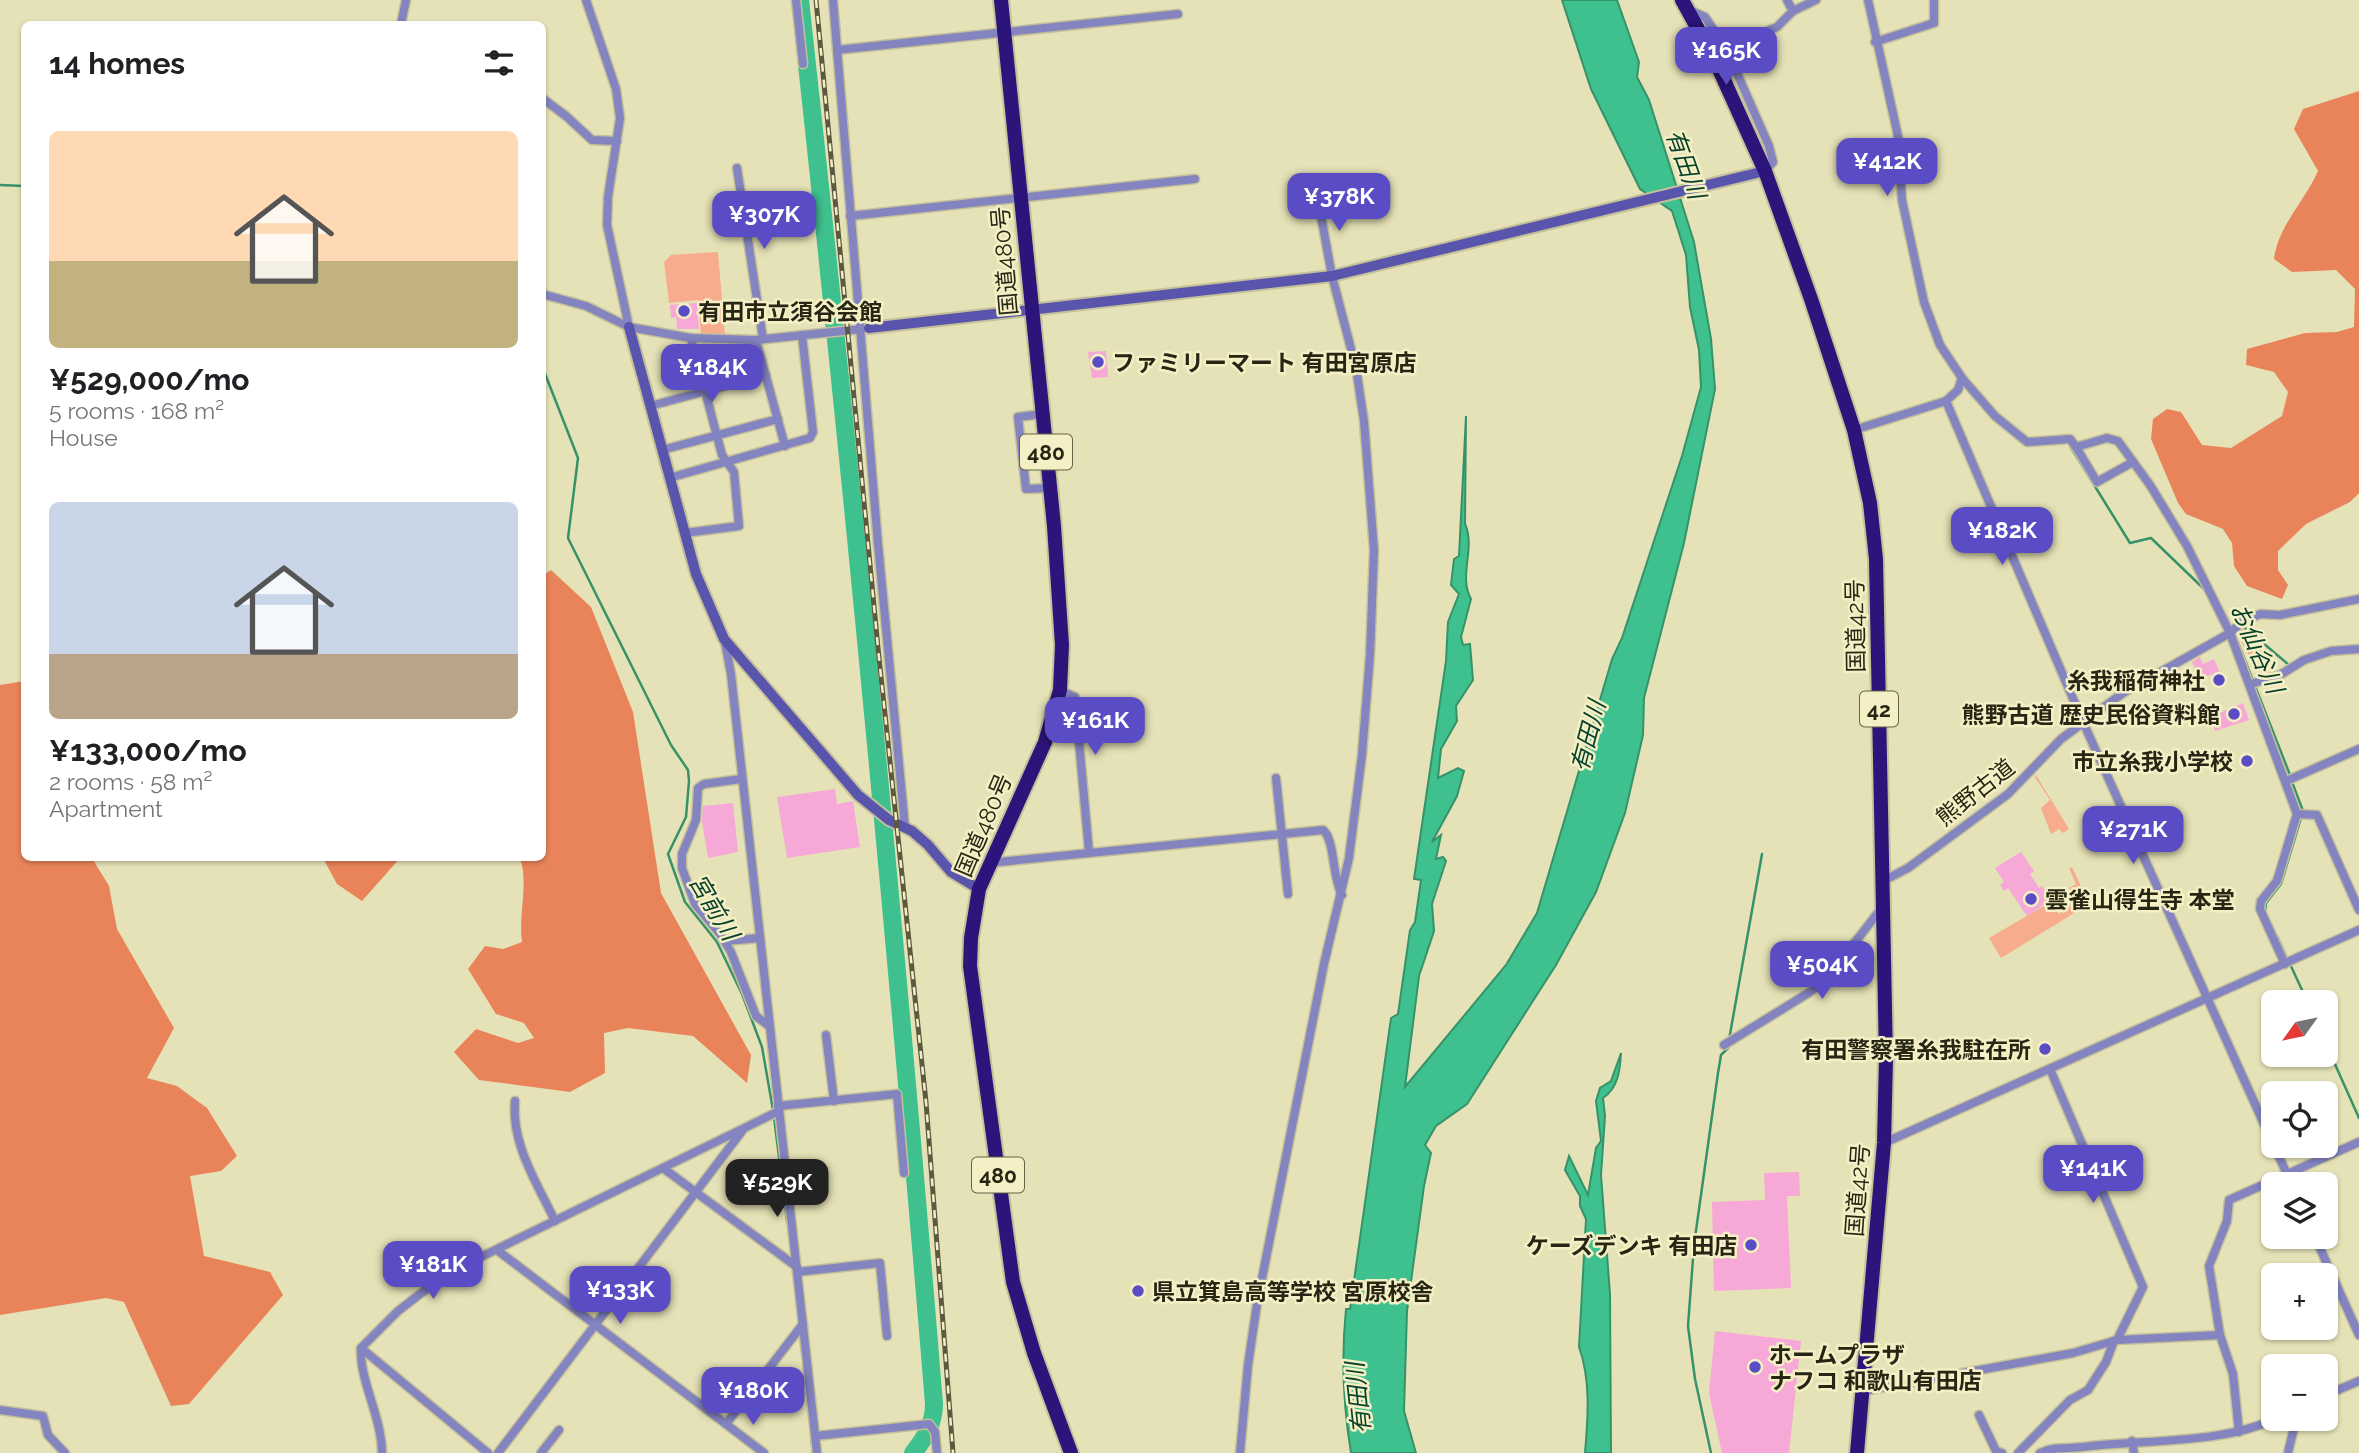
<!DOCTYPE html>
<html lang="en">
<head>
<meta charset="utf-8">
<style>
	:root { --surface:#fff; --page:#f6f6f6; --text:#202124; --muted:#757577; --accent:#5a4cc4 }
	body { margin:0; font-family:Raleway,"Noto Sans JP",sans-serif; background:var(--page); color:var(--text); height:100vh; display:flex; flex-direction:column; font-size:26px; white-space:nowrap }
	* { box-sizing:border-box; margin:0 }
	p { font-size:23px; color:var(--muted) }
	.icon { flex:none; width:38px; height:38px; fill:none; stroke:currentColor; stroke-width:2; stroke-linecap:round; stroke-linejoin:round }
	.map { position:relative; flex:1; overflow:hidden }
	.panel { position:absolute; left:21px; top:21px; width:525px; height:840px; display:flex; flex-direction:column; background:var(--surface); border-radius:10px; box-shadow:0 2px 5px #0004 }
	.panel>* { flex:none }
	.needle { width:46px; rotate:237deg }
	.fabs { position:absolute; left:2261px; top:990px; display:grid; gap:14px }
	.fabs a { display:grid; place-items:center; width:77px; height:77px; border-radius:10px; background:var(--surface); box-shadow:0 2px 5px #0004; font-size:35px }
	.price { position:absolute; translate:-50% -60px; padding:0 16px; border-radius:14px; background:var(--accent); color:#fff; font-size:23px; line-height:46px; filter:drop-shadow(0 2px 4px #0008) }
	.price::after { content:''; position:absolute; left:50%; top:42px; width:21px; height:16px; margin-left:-10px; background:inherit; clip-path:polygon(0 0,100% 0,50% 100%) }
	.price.active { background:#222; color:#fff }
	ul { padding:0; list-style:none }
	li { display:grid; align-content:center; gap:14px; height:371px; padding:0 28px }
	li span { display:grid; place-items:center; height:217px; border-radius:10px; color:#555 }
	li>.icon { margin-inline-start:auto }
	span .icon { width:126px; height:126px; fill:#fffc; stroke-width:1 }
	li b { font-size:30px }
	h2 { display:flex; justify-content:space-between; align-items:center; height:84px; padding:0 28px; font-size:30px }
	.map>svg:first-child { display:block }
	.green { fill:#f6ac8d }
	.forest { fill:#e9845a }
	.water { fill:#3ec18e; stroke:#379269; stroke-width:2 }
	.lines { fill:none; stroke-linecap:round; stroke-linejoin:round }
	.stream { stroke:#379269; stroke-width:2.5 }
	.river { stroke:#3ec18e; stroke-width:18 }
	.building { fill:#f6a8d7 }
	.street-casing { stroke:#c4c09a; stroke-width:11 }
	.secondary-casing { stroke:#c4c09a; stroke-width:14 }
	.highway-casing { stroke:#c4c09a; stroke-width:18 }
	.street { stroke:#8384c0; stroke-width:8 }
	.secondary { stroke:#5a55ac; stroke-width:10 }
	.highway { stroke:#2c147b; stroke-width:14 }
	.rail-casing { stroke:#5c5941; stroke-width:5 }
	.rail { stroke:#f4efc4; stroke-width:2.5; stroke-dasharray:8; stroke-linecap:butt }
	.poi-dot { fill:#5a4cc4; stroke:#f4efc4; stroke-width:2.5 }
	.labels { text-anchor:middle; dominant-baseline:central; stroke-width:5; stroke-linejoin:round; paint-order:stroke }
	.shield { fill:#f4efc4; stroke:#646249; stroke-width:2 }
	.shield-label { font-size:21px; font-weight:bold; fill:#272514 }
	.street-label { font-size:23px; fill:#272514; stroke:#f4efc4 }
	.poi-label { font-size:23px; font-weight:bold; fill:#272514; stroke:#f4efc4; text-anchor:start }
	.water-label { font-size:24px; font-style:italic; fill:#08412c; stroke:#f4efc4 }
</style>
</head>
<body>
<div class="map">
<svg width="2359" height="1453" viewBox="0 0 2359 1453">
	<rect width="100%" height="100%" fill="#e6e2b7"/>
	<g class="green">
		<path d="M 718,252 L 725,335 L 701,335 L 698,300 L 669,303 L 664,262 L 671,255 Z"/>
		<path d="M 2242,628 L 2274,655 L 2255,666 L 2237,634 Z"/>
		<path d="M 2036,775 L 2069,829 L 2063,833 L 2059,829 L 2051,834 L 2041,808 L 2050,800 L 2035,777 Z"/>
		<path d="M 2072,867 L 2089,904 L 2001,958 L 1989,938 L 2051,902 L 2059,914 L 2076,902 L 2069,888 L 2076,884 L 2069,868 Z"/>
	</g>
	<g class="forest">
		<path d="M 2359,91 L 2359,493 L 2350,502 L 2306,524 L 2278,551 L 2278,570 L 2288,585 L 2282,599 L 2247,586 L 2234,566 L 2232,543 L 2223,529 L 2186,514 L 2178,503 L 2151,439 L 2153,419 L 2167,409 L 2181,412 L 2202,445 L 2231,448 L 2282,416 L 2288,392 L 2274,372 L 2246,365 L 2247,349 L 2305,333 L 2337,332 L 2354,327 L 2355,289 L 2336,270 L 2292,272 L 2274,259 C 2278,226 2305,201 2318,171 L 2294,129 L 2303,109 Z"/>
		<path d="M 551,570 L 591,607 L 633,712 L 661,893 L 751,1055 L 747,1083 L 693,1036 L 628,1028 L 604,1033 L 605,1073 L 570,1092 L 479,1080 L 454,1052 L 476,1029 L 518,1043 L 534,1038 L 524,1023 L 496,1014 L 468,969 L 485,946 L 503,949 L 522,942 C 518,914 529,885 520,858 L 542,858 L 542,576 Z"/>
		<path d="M 24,681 L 24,858 L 92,858 L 109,886 L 117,929 L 174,1028 L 147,1078 L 177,1086 L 207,1108 L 237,1156 L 221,1171 L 190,1176 L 204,1256 L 270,1272 L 283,1295 L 189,1404 L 171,1406 L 124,1302 L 106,1298 L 0,1315 L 0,685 Z"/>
		<path d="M 323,858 L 400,858 L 362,901 L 337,884 Z"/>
	</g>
	<g class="water">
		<path d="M 1562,0 L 1617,0 L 1639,62 L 1637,77 L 1649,100 L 1694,242 L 1711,339 L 1715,389 L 1684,543 L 1644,698 L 1643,735 L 1625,813 L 1596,892 L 1556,965 L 1467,1104 L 1436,1126 L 1425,1145 L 1431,1153 L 1424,1186 L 1407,1311 L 1404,1411 L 1416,1453 L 1351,1453 C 1343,1404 1341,1358 1346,1309 L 1350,1309 L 1391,1018 L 1398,1014 L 1410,930 L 1415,922 L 1421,880 L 1414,879 L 1446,661 L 1448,622 L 1459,594 L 1451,585 L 1454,559 L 1459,556 L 1466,416 L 1465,524 C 1476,548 1458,576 1471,599 L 1461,637 L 1463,645 L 1470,644 L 1473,680 L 1456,706 L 1457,721 L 1441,749 L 1438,778 L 1458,768 L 1464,771 L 1457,796 L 1432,842 L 1441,835 L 1436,859 L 1443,857 L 1446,861 L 1432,904 L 1434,931 L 1419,976 L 1405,1087 L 1506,965 L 1537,913 L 1612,659 L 1622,638 L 1682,456 L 1701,387 L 1699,350 L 1690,307 L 1686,255 L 1672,211 L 1640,189 L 1591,89 Z"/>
		<path d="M 1621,1053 C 1620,1071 1618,1088 1603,1098 L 1605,1116 L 1601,1175 L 1610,1294 L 1611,1453 L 1585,1453 C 1588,1418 1591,1380 1579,1347 L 1586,1219 L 1580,1206 L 1580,1196 L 1565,1170 L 1569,1156 L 1588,1195 L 1596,1148 L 1601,1141 L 1596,1101 L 1600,1088 L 1611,1081 Z"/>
	</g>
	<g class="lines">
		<g class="stream">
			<path d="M 0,185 L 24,186"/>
			<path d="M 542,366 L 578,458 L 568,538 L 671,745 L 688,770 L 689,781 L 686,817 L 668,854 L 685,902 L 717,942 L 742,994 L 762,1047 L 773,1110"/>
			<path d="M 2038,445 L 2055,444"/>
			<path d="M 2070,446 L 2130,543 L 2151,538 L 2204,589"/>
			<path d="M 2223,610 L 2232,629"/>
			<path d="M 2243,626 L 2289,665"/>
			<path d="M 2235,635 L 2290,775"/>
			<path d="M 2292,782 L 2303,811"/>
			<path d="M 2265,911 L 2266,903 L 2281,884 L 2301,818"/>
			<path d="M 2277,936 L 2287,958"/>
			<path d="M 2290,964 L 2308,1003"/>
			<path d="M 1729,1040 L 1762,854"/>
			<path d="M 2326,1044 L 2359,1118"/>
			<path d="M 774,1117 L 787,1221"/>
			<path d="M 811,1436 L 813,1453"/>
			<path d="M 1711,1453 L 1695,1379 L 1688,1326 L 1694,1245 L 1718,1073 L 1721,1055 L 1728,1048"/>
		</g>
		<path class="river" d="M 800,0 C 851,467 896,935 934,1404 C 934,1424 925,1438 913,1453"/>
	</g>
	<g class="building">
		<path d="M 697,303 L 699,329 L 677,329 L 676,317 L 671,318 L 670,305 Z"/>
		<path d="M 1106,351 L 1108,377 L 1092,378 L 1088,352 Z"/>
		<path d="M 2200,657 L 2203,664 L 2214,659 L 2222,678 L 2215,681 L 2212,674 L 2203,678 L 2199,667 L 2195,668 L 2192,662 Z"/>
		<path d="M 2243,703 L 2249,720 L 2215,731 L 2210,717 Z"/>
		<path d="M 835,789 L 837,804 L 853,801 L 860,847 L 787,858 L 777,797 Z"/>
		<path d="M 733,803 L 738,852 L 708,858 L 702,821 L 703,806 Z"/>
		<path d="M 2021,852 L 2034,871 L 2030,874 L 2039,888 L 2042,886 L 2047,894 L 2058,887 L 2060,890 L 2063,888 L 2073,903 L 2059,912 L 2051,900 L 2027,916 L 2008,888 L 2004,891 L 2000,884 L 2004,882 L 1995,868 Z"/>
		<path d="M 1799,1172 L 1800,1196 L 1787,1196 L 1791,1288 L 1714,1291 L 1712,1202 L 1765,1200 L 1764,1173 Z"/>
		<path d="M 1715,1331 L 1801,1341 L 1789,1453 L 1722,1453 L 1709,1393 Z"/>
	</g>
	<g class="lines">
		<g class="street-casing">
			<g id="street">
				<path d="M 586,0 L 616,89 L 620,118 L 608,197 L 607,225 L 629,327"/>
				<path d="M 796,0 L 803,64"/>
				<path d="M 833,0 L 878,544 L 905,827"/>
				<path d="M 1868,0 L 1898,136 L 1902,200 L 1924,302 L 1940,345 L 1962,378 L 1995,416 L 2027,442 L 2070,439 L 2076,447 L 2107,438 L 2118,441 L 2150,485 L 2187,546 L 2230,633 L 2297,814 L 2277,881 L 2261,901 L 2260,909 L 2285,964"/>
				<path d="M 1689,10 L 1705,17 L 1726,48 L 1769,146 L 1773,162 L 1765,171"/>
				<path d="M 1793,11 L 1816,0"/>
				<path d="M 401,24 L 406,0"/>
				<path d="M 1875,42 L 1934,23 L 1934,0"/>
				<path d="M 1726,48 L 1777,27 L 1793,11 L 1787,0"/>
				<path d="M 837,50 L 1178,14"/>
				<path d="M 542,98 L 566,116 L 592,140 L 617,141"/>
				<path d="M 737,168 L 763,339"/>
				<path d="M 850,216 L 1195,179"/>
				<path d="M 542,294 L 586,306 L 629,327 L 691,338 L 756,340 L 862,329"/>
				<path d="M 756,340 L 785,446"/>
				<path d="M 1946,401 L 2083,722 L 2273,1144"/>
				<path d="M 650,406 L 766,375"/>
				<path d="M 1042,414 L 1018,417 L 1026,489 L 1050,488"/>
				<path d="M 1854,430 L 1946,401 L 1958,390 L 1962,378"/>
				<path d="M 2076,447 L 2097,482 L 2133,462"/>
				<path d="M 662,450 L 778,419"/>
				<path d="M 669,478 L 810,438 L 813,432 L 802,335"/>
				<path d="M 685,533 L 739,526 L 734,472 L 722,455 L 691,338"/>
				<path d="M 725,642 L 731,674 L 817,1453"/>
				<path d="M 2251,684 L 2280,675 L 2304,660 L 2331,651 L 2359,649"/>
				<path d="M 1060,690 L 1075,697 L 1089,852"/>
				<path d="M 1276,778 L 1288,894"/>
				<path d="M 741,779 L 704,784 L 698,788 L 696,820 L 682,854 L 682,868 L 695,904 L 720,934 L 731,952 L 756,1016 L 769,1026"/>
				<path d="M 2286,781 L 2359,749"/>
				<path d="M 2297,814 L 2317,815 L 2359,910"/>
				<path d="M 989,863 L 1323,830 C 1335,839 1332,878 1342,895"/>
				<path d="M 1881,882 L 1908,868 L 2008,794 L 2061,739 L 2123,693 L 2230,633 L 2244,620 L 2261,614 L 2280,615 L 2359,599"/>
				<path d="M 725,941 L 760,938"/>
				<path d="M 826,1035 L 834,1101"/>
				<path d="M 1724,1045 L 1810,992 L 1826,979 L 1881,909"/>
				<path d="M 2050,1069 L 2143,1287 L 2117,1340"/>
				<path d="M 515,1101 C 511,1144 537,1183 555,1221"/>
				<path d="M 778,1106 L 897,1094 L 904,1173"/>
				<path d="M 1884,1143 L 2359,930"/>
				<path d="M 2274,1146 L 2292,1185"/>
				<path d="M 663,1168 L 797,1267"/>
				<path d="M 2315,1237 L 2359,1335"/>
				<path d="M 497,1250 L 764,1453"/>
				<path d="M 797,1272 L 880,1263 L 887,1336"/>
				<path d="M 361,1348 L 488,1453"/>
				<path d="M 1864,1391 L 2073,1353 L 2117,1340 L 2220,1335"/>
				<path d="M 2326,1395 L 2359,1381"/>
				<path d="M 0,1410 L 43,1416 L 48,1435 L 65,1453"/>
				<path d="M 1979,1415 L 1996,1451 L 2002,1453"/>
				<path d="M 726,1424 L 803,1324"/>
				<path d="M 2239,1432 L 2233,1374 L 2220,1335 L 2209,1266 L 2227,1221 L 2229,1200 L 2359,1142"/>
				<path d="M 815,1436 L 929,1424 L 935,1432 L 937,1453"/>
				<path d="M 2132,1441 L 2134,1453"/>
				<path d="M 382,1453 C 382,1418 359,1379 361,1348 L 398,1311 L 446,1274 L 779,1111"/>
				<path d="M 498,1453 L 742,1131"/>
				<path d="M 541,1453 L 559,1430"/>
				<path d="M 1240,1453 L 1248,1365 L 1257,1304 L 1324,964 L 1349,858 L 1362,755 L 1370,655 L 1374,550 L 1364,421 L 1356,368 L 1332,276 L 1317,194"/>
				<path d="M 2018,1453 L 2070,1400 L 2088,1390 L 2106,1362 L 2114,1341"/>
				<path d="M 2040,1453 C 2055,1446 2066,1449 2082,1447 C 2143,1439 2219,1445 2275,1419"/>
				<path d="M 2288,1453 L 2296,1419"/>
			</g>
		</g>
		<g class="secondary-casing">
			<g id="secondary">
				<path d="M 629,327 L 696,574 L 724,639 L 858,795 L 889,820 L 912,831 L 928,845 L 951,872 L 979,889"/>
				<path d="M 869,328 L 1332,276 L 1765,171"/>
			</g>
		</g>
		<g class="highway-casing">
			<g id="highway">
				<path d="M 1001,0 L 1054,526 L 1062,645 L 1060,690 L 1045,742 L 979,889 L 971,938 L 970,966 L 1013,1282 L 1034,1353 L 1071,1453"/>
				<path d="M 1682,0 L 1714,58 L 1765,171 L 1811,299 L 1854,430 L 1870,503 L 1876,559 L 1886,1058 L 1884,1143 L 1857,1453"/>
			</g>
		</g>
		<use href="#street" class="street"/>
		<use href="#secondary" class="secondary"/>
		<use href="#highway" class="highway"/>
		<g class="rail-casing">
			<path id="rail" d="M 816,0 L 878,648 L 926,1102 L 953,1453"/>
		</g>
		<use href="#rail" class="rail"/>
	</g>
	<g class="poi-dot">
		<circle cx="684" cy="311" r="7"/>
		<circle cx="1098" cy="362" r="7"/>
		<circle cx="2219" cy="680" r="7"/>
		<circle cx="2234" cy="714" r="7"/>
		<circle cx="2247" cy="761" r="7"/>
		<circle cx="2031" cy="899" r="7"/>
		<circle cx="2045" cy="1049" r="7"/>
		<circle cx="1751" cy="1245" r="7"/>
		<circle cx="1138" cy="1291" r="7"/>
		<circle cx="1755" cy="1367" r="7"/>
	</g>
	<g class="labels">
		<g class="shield">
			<rect x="1020" y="434.5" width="52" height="35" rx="5"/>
			<rect x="1860" y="691.5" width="38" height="35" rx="5"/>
			<rect x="972" y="1157.5" width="52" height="35" rx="5"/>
		</g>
		<g class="shield-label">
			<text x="1046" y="452">480</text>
			<text x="1879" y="709">42</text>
			<text x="998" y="1175">480</text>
		</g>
		<g class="street-label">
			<text transform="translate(1004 261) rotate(-95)">国道480号</text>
			<text transform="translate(1855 626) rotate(-91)">国道42号</text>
			<text transform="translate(1975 792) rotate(-38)">熊野古道</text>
			<text transform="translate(983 825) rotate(-67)">国道480号</text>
			<text transform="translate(1857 1190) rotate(-86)">国道42号</text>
		</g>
		<g class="poi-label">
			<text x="698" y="311">有田市立須谷会館</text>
			<text x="1112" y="362">ファミリーマート 有田宮原店</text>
			<text x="2205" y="680" text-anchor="end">糸我稲荷神社</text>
			<text x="2220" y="714" text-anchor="end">熊野古道 歴史民俗資料館</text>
			<text x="2233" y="761" text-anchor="end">市立糸我小学校</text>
			<text x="2045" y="899">雲雀山得生寺 本堂</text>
			<text x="2031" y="1049" text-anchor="end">有田警察署糸我駐在所</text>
			<text x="1737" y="1245" text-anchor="end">ケーズデンキ 有田店</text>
			<text x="1152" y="1291">県立箕島高等学校 宮原校舎</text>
			<text x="1769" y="1354">ホームプラザ<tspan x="1769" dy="26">ナフコ 和歌山有田店</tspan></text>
		</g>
		<g class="water-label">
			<text transform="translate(1686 164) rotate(70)">有田川</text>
			<text transform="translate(2257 648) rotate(66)">お仙谷川</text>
			<text transform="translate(1588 736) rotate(-75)">有田川</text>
			<text transform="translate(714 907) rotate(59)">宮前川</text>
			<text transform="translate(1358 1398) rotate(-96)">有田川</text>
		</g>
	</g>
</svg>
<div class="fabs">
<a><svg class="needle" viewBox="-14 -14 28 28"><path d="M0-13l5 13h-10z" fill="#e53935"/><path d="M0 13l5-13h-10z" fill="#757577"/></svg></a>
<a><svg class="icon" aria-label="locate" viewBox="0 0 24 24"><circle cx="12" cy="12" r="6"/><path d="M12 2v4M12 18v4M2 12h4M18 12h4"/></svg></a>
<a><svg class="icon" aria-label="layers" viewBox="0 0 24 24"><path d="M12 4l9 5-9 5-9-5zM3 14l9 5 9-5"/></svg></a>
<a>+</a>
<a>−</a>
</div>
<b class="price" style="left:1726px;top:87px">¥165K</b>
<b class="price" style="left:1887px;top:198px">¥412K</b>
<b class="price" style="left:1339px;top:233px">¥378K</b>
<b class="price" style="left:764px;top:251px">¥307K</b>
<b class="price" style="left:712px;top:404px">¥184K</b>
<b class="price" style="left:2002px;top:567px">¥182K</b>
<b class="price" style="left:1095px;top:757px">¥161K</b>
<b class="price" style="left:2133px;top:866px">¥271K</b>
<b class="price" style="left:1822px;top:1001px">¥504K</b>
<b class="price" style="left:2093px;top:1205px">¥141K</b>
<b class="price active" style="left:777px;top:1219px">¥529K</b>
<b class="price" style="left:433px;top:1301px">¥181K</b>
<b class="price" style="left:620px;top:1326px">¥133K</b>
<b class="price" style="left:753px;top:1427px">¥180K</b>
<section class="panel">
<h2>14 homes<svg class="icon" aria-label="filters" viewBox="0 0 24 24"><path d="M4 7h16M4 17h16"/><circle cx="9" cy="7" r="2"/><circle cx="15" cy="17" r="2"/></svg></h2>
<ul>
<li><span style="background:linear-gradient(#ffd9b3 60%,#c2b280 0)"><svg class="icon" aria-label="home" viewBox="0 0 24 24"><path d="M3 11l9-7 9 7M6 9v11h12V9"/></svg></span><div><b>¥529,000/mo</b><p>5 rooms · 168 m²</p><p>House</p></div></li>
<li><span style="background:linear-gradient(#c9d6e8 70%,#b9a48a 0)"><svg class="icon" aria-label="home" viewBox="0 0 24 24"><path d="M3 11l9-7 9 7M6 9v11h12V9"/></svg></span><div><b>¥133,000/mo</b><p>2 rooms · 58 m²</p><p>Apartment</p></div></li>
</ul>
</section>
</div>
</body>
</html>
